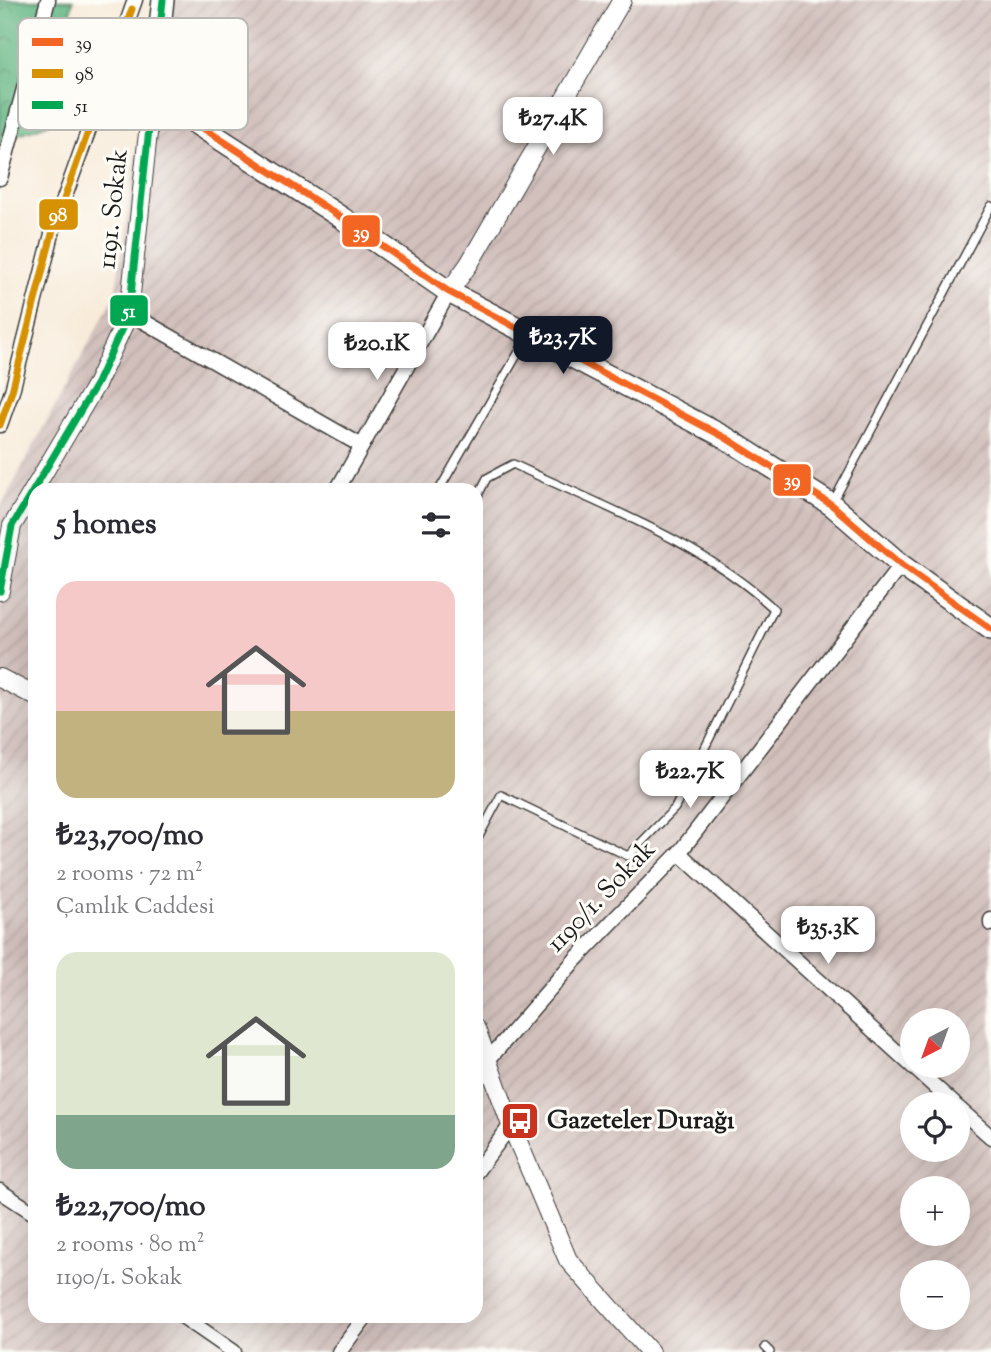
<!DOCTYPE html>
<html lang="en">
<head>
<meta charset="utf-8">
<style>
	:root { --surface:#fff; --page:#f2f2f3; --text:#2b2b33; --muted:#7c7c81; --accent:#111827 }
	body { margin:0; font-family:"Sorts Mill Goudy",serif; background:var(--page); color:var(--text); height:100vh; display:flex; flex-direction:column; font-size:26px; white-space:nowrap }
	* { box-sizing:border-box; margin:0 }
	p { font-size:23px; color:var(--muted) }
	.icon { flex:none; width:38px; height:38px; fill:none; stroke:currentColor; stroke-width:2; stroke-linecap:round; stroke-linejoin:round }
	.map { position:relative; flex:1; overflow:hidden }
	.sheet { position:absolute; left:28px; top:483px; width:455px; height:840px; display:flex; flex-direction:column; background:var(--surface); border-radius:21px; box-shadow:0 7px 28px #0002 }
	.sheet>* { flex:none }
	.needle { width:46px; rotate:221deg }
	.fabs { position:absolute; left:900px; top:1008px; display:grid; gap:14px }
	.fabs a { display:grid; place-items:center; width:70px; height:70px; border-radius:50%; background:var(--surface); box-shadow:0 7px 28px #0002; font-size:35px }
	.price { position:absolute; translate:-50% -60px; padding:0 16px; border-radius:14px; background:#fff; color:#222; font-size:23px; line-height:46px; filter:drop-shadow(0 2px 4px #0008) }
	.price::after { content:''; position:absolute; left:50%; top:42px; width:21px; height:16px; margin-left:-10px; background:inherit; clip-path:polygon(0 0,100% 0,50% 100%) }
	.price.active { background:var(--accent); color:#fff }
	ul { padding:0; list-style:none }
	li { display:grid; align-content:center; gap:14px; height:371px; padding:0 28px }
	li span { display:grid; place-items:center; height:217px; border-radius:21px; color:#555 }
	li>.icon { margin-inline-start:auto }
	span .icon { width:126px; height:126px; fill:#fffc; stroke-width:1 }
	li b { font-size:30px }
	h2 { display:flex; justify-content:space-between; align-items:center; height:84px; padding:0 28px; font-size:30px }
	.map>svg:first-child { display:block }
	.industrial { fill:url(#industrial-furrows); fill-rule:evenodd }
	.forest { fill:url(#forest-crowns); stroke:#3f684f; stroke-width:2 }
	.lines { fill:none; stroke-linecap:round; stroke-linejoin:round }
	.service-casing { stroke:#3d3b38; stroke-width:10 }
	.minor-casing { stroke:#3d3b38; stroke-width:17 }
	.tertiary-casing { stroke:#3d3b38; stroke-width:20 }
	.secondary-casing { stroke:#3d3b38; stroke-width:24 }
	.service { stroke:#fff; stroke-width:7 }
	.minor { stroke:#fff; stroke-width:14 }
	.tertiary { stroke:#fff; stroke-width:18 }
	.secondary { stroke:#fff; stroke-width:21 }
	.bus-1-casing { stroke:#fdfcf7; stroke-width:12 }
	.bus-2-casing { stroke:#fdfcf7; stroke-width:12 }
	.bus-3-casing { stroke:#fdfcf7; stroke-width:12 }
	.bus-1 { stroke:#f26522; stroke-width:7 }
	.bus-2 { stroke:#d69104; stroke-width:7 }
	.bus-3 { stroke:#00a651; stroke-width:7 }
	.labels { text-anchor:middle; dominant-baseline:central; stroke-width:6; stroke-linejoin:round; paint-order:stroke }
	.street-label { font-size:26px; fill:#1c1c1c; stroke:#fdfcf7 }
	.poi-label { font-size:26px; font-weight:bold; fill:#1c1c1c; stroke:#fdfcf7; text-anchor:start }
	.key { fill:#fdfcf7; stroke:#bab9b5; stroke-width:2 }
	.key-label { font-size:19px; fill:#1c1c1c }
	.line-badge { stroke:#fdfcf7; stroke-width:2.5 }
	.badge-label { font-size:19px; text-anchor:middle; font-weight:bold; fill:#fff }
</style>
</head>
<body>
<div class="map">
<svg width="991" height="1352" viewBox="0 0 991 1352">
	<defs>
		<pattern id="industrial-furrows" width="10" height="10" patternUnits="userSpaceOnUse" patternTransform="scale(1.75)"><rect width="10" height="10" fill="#d1c0bc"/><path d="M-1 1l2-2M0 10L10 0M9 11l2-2" fill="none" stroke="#b3a4a1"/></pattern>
		<pattern id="forest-crowns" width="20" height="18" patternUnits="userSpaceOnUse" patternTransform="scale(1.75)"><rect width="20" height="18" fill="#62b582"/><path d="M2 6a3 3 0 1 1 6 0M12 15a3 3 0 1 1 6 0" fill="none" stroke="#50926a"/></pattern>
	</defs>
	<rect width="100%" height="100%" fill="#fdfcf7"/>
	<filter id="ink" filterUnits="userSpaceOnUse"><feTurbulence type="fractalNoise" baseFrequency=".0143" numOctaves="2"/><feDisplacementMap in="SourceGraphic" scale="14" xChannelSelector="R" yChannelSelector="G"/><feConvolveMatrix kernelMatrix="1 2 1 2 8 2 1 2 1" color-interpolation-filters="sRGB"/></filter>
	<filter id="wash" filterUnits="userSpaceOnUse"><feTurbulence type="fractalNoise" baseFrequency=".00686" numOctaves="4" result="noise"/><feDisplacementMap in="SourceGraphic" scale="28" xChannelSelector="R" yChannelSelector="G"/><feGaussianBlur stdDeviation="1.57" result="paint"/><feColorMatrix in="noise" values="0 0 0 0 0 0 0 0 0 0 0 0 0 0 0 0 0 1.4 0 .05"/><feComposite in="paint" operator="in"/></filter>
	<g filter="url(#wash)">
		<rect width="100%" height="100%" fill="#f8ebd9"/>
		<path class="industrial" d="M 159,0 L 991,0 L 991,1352 L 0,1352 L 0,508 L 115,295 ZM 35,490 L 476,490 L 476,1316 L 35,1316 ZM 912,1020 L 957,1020 L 957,1066 L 912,1066 ZM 912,1104 L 957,1104 L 957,1150 L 912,1150 ZM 912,1188 L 957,1188 L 957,1234 L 912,1234 ZM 912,1272 L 957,1272 L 957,1318 L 912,1318 Z"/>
		<path class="forest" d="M 0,0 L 73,0 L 48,124 L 13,136 L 0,178 Z"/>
	</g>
	<g filter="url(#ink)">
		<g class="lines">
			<g class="service-casing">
				<g id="service">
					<path d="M 439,490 L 528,336"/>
					<path d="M 476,499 L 487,478 L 513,464 C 601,506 701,541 774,609 L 675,808 L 628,856 L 501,795 L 476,842"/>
					<path d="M 833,502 L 991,206"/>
					<path d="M 765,1347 L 770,1352"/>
				</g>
			</g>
			<g class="minor-casing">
				<g id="minor">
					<path d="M 0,178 L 48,0"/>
					<path d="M 129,313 L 362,446"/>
					<path d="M 0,425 L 12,391 L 53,230 L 135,0"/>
					<path d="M 337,490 L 449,292"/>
					<path d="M 679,853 L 954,1104"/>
					<path d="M 991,920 L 991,924"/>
					<path d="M 488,1060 L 575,960 L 679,853 L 901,565"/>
					<path d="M 957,1107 L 991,1137"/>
					<path d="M 476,1172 L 511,1125"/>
					<path d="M 0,1191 L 35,1214"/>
					<path d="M 182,1316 L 234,1352"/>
					<path d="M 339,1352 L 366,1316"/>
				</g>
			</g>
			<g class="tertiary-casing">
				<g id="tertiary">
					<path d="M 449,292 L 469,264 L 622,0"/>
					<path d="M 0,591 L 12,526 L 97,383 L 129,313 L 152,95"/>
					<path d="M 0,678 L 35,696"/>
					<path d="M 476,1029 L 511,1125 L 568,1260 L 650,1352"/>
				</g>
			</g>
			<g class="secondary-casing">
				<path id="secondary" d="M 163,0 L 152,95 L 342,218 L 449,292 L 726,438 L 832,505 L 901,565 L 991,629"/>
			</g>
			<use href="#service" class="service"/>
			<use href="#minor" class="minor"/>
			<use href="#tertiary" class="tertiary"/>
			<use href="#secondary" class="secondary"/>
			<g class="bus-1-casing">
				<path id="bus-1" d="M 152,95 L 342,218 L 449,292 L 726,438 L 832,505 L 901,565 L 991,629"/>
			</g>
			<g class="bus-2-casing">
				<path id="bus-2" d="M 0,425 L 12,391 L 53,230 L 132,9"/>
			</g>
			<g class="bus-3-casing">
				<path id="bus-3" d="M 0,591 L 12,526 L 97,383 L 129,313 L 163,0"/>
			</g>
			<use href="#bus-1" class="bus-1"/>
			<use href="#bus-2" class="bus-2"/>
			<use href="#bus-3" class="bus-3"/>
		</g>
	</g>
	<defs>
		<g id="bus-square" transform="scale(2.0125)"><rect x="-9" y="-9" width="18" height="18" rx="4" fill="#c8321e" stroke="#fdfcf7"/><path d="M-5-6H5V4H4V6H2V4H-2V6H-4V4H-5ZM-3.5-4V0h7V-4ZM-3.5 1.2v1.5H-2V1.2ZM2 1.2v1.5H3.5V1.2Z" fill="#fff"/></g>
	</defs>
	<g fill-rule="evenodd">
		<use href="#bus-square" x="520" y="1121"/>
	</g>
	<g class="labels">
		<g class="street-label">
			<text transform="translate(114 209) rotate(-84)">1191. Sokak</text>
			<text transform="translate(602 897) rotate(-46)">1190/1. Sokak</text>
		</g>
		<g class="poi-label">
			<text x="547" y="1121">Gazeteler Durağı</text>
		</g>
	</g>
	<rect x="18" y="18" width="230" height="112" rx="10" class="key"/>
	<rect x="32" y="38" width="31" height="8" fill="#f26522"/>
	<rect x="32" y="69" width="31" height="9" fill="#d69104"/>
	<rect x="32" y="101" width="31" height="8" fill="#00a651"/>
	<g class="key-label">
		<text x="75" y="49">39</text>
		<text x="75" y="80">98</text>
		<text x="75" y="112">51</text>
	</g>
	<g class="line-badge">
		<rect x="38" y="198" width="41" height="33" rx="7" fill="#d69104"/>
		<rect x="341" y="214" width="40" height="34" rx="7" fill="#f26522"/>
		<rect x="109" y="294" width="40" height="33" rx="7" fill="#00a651"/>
		<rect x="772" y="463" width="40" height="34" rx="7" fill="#f26522"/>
	</g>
	<g class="badge-label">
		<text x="58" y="221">98</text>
		<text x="361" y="238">39</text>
		<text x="129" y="317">51</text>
		<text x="792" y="486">39</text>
	</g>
</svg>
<div class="fabs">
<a><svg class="needle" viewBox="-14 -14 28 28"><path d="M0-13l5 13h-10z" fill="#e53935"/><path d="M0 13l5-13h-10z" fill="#7c7c81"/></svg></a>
<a><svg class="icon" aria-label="locate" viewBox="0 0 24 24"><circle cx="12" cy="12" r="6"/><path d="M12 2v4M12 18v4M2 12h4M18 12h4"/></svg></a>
<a>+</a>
<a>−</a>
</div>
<b class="price" style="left:553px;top:157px">₺27.4K</b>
<b class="price active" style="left:563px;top:376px">₺23.7K</b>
<b class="price" style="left:377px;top:382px">₺20.1K</b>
<b class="price" style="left:690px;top:810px">₺22.7K</b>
<b class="price" style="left:828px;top:966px">₺35.3K</b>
<section class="sheet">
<h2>5 homes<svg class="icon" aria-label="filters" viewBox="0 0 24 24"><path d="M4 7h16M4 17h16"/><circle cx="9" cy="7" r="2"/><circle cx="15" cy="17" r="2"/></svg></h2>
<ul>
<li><span style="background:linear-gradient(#f6c9c9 60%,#c2b280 0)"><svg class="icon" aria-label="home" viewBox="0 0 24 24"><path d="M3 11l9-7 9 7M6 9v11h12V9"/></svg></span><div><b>₺23,700/mo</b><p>2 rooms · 72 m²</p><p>Çamlık Caddesi</p></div></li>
<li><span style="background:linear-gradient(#dfe7d0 75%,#7fa58c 0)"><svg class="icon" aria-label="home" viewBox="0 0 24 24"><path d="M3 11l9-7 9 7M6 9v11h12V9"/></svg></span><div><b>₺22,700/mo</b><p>2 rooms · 80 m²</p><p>1190/1. Sokak</p></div></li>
</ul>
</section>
</div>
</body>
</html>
